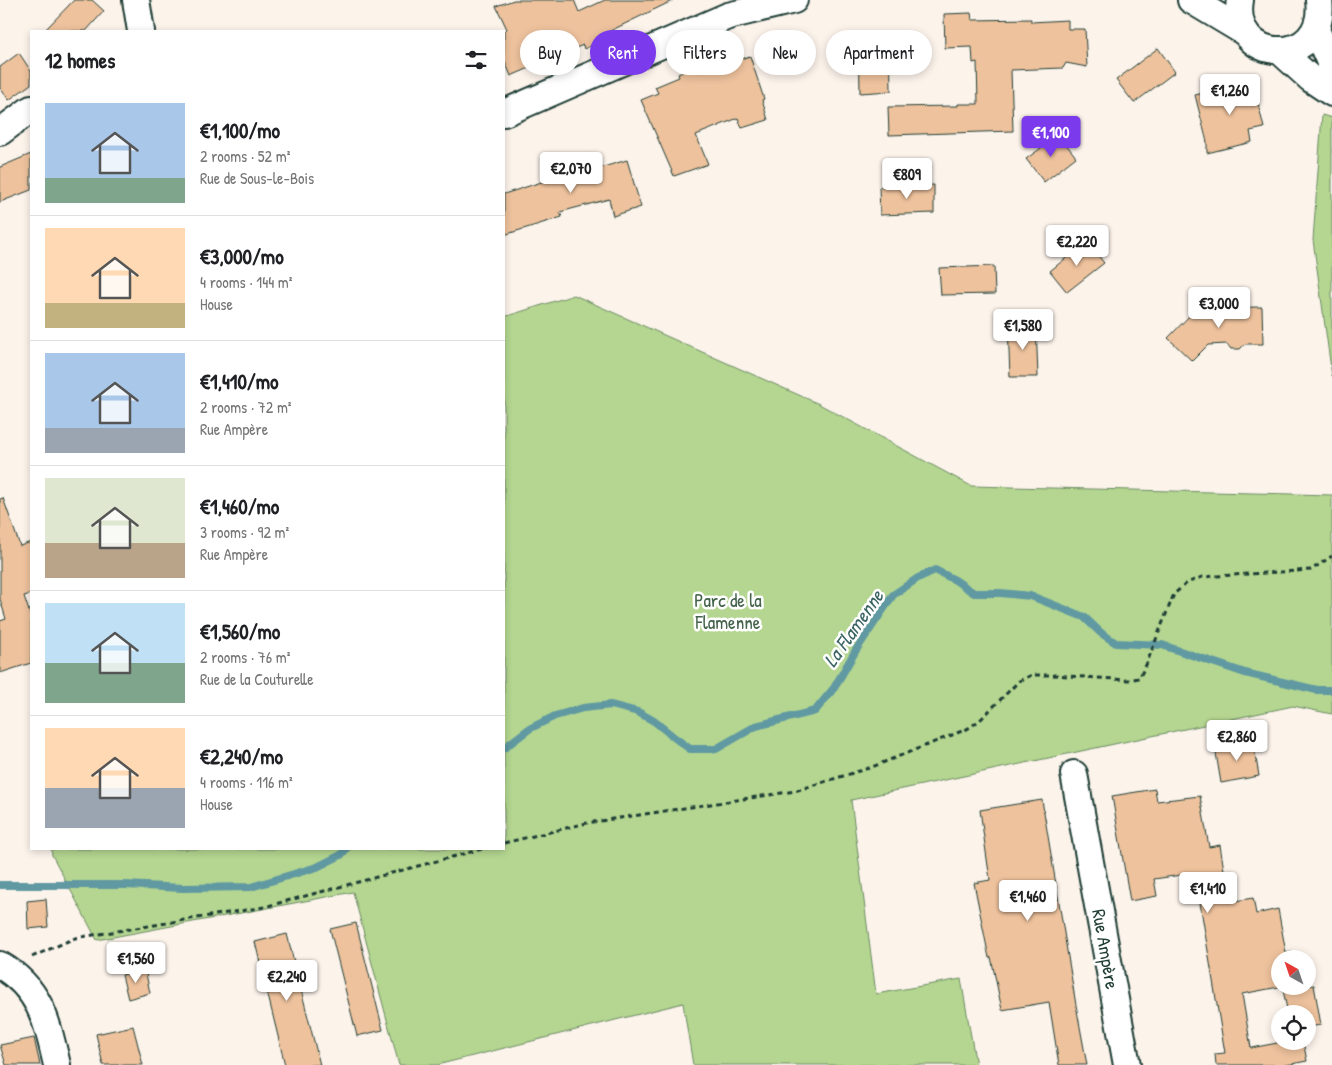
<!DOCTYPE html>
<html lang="en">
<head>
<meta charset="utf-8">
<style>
	:root { --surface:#fff; --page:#f2f2f2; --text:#202124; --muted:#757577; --line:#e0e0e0; --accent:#7c3aed }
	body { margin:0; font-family:"Patrick Hand",sans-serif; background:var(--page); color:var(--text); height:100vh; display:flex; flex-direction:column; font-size:19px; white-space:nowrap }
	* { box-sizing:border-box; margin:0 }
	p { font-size:16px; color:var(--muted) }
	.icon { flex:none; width:28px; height:28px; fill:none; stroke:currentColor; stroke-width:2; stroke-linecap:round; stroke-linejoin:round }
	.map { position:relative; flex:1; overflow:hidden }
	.side { position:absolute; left:30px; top:30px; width:475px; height:820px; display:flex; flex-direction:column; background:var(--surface); border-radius:0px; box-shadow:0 2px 8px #0003 }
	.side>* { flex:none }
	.hud { position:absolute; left:520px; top:30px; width:475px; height:45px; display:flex; gap:10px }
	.needle { width:32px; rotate:320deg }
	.buttons { position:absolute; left:1271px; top:950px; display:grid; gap:10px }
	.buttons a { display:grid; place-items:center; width:45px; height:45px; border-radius:50%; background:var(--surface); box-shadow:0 2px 8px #0003; font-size:25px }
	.price { position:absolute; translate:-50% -42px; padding:0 11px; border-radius:5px; background:#fff; color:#222; font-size:16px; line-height:32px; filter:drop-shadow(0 1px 2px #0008) }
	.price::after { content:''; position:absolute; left:50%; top:30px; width:15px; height:11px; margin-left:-8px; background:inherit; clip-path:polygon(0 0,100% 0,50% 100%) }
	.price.current { background:var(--accent); color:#fff }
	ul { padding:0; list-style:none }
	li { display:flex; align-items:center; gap:15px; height:125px; padding:0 15px }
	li+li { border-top:1px solid var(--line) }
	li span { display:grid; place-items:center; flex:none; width:140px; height:100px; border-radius:0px; color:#555 }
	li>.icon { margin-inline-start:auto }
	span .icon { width:60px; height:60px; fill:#fffc; stroke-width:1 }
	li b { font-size:21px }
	h2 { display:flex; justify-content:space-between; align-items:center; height:60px; padding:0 15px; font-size:21px }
	.pill { padding:0 18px; border-radius:22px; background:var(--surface); box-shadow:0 2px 8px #0003; font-size:18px; line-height:45px }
	.pill.current { background:var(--accent); color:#fff }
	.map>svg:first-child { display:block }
	.green { fill:#b4d690; stroke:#6a8a62 }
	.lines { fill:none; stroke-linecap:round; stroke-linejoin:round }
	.stream { stroke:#6099a2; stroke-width:8 }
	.building { fill:#eec29d; stroke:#1f3d34 }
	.minor-casing { stroke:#1f3d34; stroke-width:30 }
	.path { stroke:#1f3d34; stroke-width:3; stroke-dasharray:5 4; stroke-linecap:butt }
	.minor { stroke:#fff; stroke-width:26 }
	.labels { text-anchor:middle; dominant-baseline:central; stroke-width:5; stroke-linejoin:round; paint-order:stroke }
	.park-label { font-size:19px; fill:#44634b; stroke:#fff }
	.street-label { font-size:19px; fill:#1f3d34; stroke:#fff }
	.water-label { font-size:20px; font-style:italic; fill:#3a6462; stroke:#fff }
</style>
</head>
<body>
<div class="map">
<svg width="1332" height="1065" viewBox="0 0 1332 1065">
	<rect width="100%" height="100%" fill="#fcf3eb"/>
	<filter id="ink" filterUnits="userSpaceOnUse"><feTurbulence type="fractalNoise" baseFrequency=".02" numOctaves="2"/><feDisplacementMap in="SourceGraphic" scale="10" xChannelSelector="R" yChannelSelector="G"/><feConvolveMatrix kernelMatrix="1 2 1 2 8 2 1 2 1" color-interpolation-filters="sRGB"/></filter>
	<g filter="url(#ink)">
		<g class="green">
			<path d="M 1322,115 L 1332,118 L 1332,376 L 1313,240 Z"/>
			<path d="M 574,295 L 819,404 L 971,486 L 1332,495 L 1332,714 L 1293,706 L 851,800 L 876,994 L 961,979 L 976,1065 L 693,1065 L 683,1003 L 437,1065 L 399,1065 L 353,892 L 97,940 L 52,855 L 51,849 L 504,849 L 504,317 Z"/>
		</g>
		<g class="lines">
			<g class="stream">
				<path d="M 504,748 L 529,729 L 555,716 L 583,708 L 611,705 L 638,712 L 654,721 L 675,738 L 690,749 L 716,749 L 756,726 L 815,711 L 834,688 L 856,650 L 893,595 L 918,578 L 935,570 L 955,580 L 974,593 L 1000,593 L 1031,596 L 1084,617 L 1101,633 L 1116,643 L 1162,645 L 1245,673 L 1317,690 L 1332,690"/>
				<path d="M 0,885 L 125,885 L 183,888 L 251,887 L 317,867 L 341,855 L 346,849"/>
			</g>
		</g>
		<g class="building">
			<path d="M 74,0 L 92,0 L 104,11 L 86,31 L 44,31 Z"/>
			<path d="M 514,0 L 574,0 L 579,12 L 605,0 L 674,0 L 608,32 L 610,37 L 584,49 L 583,45 L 511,76 L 504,59 L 504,31 L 507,29 L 496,6 Z"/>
			<path d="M 971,13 L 972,20 L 1031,19 L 1031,22 L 1068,20 L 1068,29 L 1085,29 L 1087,67 L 1066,63 L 1063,68 L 1011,70 L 1013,131 L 889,135 L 888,107 L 958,106 L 958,104 L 978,104 L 977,62 L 973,63 L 972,47 L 945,48 L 944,14 Z"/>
			<path d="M 890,34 L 891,91 L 860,93 L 859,35 Z"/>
			<path d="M 1158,48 L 1175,72 L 1134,103 L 1116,80 Z"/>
			<path d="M 19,53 L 31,71 L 31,84 L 9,100 L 0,88 L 0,67 Z"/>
			<path d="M 750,56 L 764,99 L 762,100 L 768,120 L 742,128 L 738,118 L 696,135 L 708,164 L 674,176 L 641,100 L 658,93 L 655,87 L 679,77 L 678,74 L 697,66 L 699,72 Z"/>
			<path d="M 1253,82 L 1264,128 L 1250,131 L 1252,142 L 1207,153 L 1207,142 L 1195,95 Z"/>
			<path d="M 1059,135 L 1076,157 L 1044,182 L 1026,159 Z"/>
			<path d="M 31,154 L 31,190 L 0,202 L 0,167 Z"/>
			<path d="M 588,154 L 593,170 L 627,160 L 641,207 L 613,216 L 609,199 L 560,212 L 562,217 L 504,235 L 504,194 L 573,172 L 569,161 Z"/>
			<path d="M 934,185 L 934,213 L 880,215 L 879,187 Z"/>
			<path d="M 1087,241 L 1104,263 L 1067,292 L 1050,271 Z"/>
			<path d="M 994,266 L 995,294 L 941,295 L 939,268 Z"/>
			<path d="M 1262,307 L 1263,344 L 1245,344 L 1240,349 L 1231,349 L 1227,344 L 1208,345 L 1192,361 L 1168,338 L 1197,308 Z"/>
			<path d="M 1036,324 L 1038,377 L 1010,377 L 1008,325 Z"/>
			<path d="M 3,498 L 20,546 L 31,542 L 31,594 L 24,596 L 31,617 L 31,663 L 0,673 L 0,621 L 6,619 L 0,599 L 0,499 Z"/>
			<path d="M 1253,740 L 1259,776 L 1221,783 L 1215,747 Z"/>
			<path d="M 1155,789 L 1157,801 L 1200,796 L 1209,847 L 1220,845 L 1229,902 L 1253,898 L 1256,914 L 1278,909 L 1286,953 L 1292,952 L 1293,959 L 1280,959 L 1280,986 L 1284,986 L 1242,994 L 1251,1048 L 1288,1041 L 1303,1041 L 1307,1061 L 1286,1065 L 1216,1065 L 1215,1054 L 1225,1053 L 1195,873 L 1154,879 L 1157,896 L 1130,901 L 1112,796 Z"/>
			<path d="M 1042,800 L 1076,1005 L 1087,1065 L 1059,1065 L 1049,1002 L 1002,1010 L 991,957 L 989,958 L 974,883 L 990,880 L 980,810 Z"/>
			<path d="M 46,899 L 48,927 L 28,929 L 27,901 Z"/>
			<path d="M 356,923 L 383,1030 L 357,1036 L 330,929 Z"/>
			<path d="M 287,934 L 320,1065 L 285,1065 L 255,942 Z"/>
			<path d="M 145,969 L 150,993 L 128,999 L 122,975 Z"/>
			<path d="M 1314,985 L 1321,1025 L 1308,1027 L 1308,1014 L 1288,1014 L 1283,990 Z"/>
			<path d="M 133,1026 L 143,1065 L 103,1065 L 96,1034 Z"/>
			<path d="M 34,1038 L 40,1065 L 6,1065 L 0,1045 Z"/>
		</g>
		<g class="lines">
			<g class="minor-casing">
				<g id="minor">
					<path d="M 136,0 L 141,31"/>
					<path d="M 1191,0 L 1246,33"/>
					<path d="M 1240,0 C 1229,65 1328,69 1319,0"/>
					<path d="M 1316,30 L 1332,67"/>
					<path d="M 1279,50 L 1311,79 L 1332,93"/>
					<path d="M 504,113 L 728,16 L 794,0"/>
					<path d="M 0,132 L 31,109"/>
					<path d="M 1074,774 L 1127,1065"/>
					<path d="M 0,965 C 41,989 47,1022 57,1065"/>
				</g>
			</g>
			<g class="path">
				<path d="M 504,843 L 587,823 L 795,791 L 872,767 L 967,729 L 980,720 L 1019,681 L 1032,675 L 1053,675 L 1129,680 L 1139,678 L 1146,665 L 1174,594 L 1187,583 L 1202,577 L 1311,570 L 1332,556"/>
				<path d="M 32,957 L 75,938 L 264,907 L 482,849"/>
			</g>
			<use href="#minor" class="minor"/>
		</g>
	</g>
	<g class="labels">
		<g class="park-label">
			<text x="728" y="600">Parc de la<tspan x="728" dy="22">Flamenne</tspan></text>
		</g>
		<g class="street-label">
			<text transform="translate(1106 949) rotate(80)">Rue Ampère</text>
		</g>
		<g class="water-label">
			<text transform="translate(853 628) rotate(-55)">La Flamenne</text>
		</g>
	</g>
</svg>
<div class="buttons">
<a><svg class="needle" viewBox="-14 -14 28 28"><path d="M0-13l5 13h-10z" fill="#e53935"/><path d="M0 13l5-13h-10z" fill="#757577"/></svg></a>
<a><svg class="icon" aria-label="locate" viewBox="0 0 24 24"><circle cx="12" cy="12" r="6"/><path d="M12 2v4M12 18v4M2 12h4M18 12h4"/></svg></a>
</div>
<b class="price" style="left:1230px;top:116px">€1,260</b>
<b class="price current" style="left:1051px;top:158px">€1,100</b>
<b class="price" style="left:571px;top:194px">€2,070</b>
<b class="price" style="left:907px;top:200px">€809</b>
<b class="price" style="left:1077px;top:267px">€2,220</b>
<b class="price" style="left:1219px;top:329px">€3,000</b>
<b class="price" style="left:1023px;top:351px">€1,580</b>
<b class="price" style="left:1237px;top:762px">€2,860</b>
<b class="price" style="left:1208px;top:914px">€1,410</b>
<b class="price" style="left:1028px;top:922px">€1,460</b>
<b class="price" style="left:136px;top:984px">€1,560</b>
<b class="price" style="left:287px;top:1002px">€2,240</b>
<div class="hud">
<a class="pill">Buy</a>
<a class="pill current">Rent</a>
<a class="pill">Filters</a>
<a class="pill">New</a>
<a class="pill">Apartment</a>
</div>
<section class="side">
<h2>12 homes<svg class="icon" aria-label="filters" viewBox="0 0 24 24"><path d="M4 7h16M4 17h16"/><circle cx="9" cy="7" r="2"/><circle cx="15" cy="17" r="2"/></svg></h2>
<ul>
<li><span style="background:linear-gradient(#a9c7e8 75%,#7fa58c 0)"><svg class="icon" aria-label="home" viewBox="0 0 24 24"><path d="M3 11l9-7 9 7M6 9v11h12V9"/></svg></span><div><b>€1,100/mo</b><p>2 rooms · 52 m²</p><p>Rue de Sous-le-Bois</p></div></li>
<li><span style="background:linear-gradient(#ffd9b3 75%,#c2b280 0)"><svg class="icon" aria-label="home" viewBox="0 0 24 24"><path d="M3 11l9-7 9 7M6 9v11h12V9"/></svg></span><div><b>€3,000/mo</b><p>4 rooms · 144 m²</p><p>House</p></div></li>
<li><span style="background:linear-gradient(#a9c7e8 75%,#9aa5b1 0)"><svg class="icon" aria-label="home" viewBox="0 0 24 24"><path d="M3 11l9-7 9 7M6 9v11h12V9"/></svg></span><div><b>€1,410/mo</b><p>2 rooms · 72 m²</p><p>Rue Ampère</p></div></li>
<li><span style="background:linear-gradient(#dfe7d0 65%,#b9a48a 0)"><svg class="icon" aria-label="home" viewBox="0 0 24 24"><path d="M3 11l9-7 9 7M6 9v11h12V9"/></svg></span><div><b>€1,460/mo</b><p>3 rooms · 92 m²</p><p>Rue Ampère</p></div></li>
<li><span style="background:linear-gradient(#bfe0f5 60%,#7fa58c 0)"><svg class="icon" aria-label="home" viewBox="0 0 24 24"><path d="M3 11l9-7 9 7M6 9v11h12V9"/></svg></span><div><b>€1,560/mo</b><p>2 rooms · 76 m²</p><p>Rue de la Couturelle</p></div></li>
<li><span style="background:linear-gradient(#ffd9b3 60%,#9aa5b1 0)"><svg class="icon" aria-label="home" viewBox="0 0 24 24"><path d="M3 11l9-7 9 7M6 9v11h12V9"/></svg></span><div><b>€2,240/mo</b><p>4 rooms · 116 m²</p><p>House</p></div></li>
</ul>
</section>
</div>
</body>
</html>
